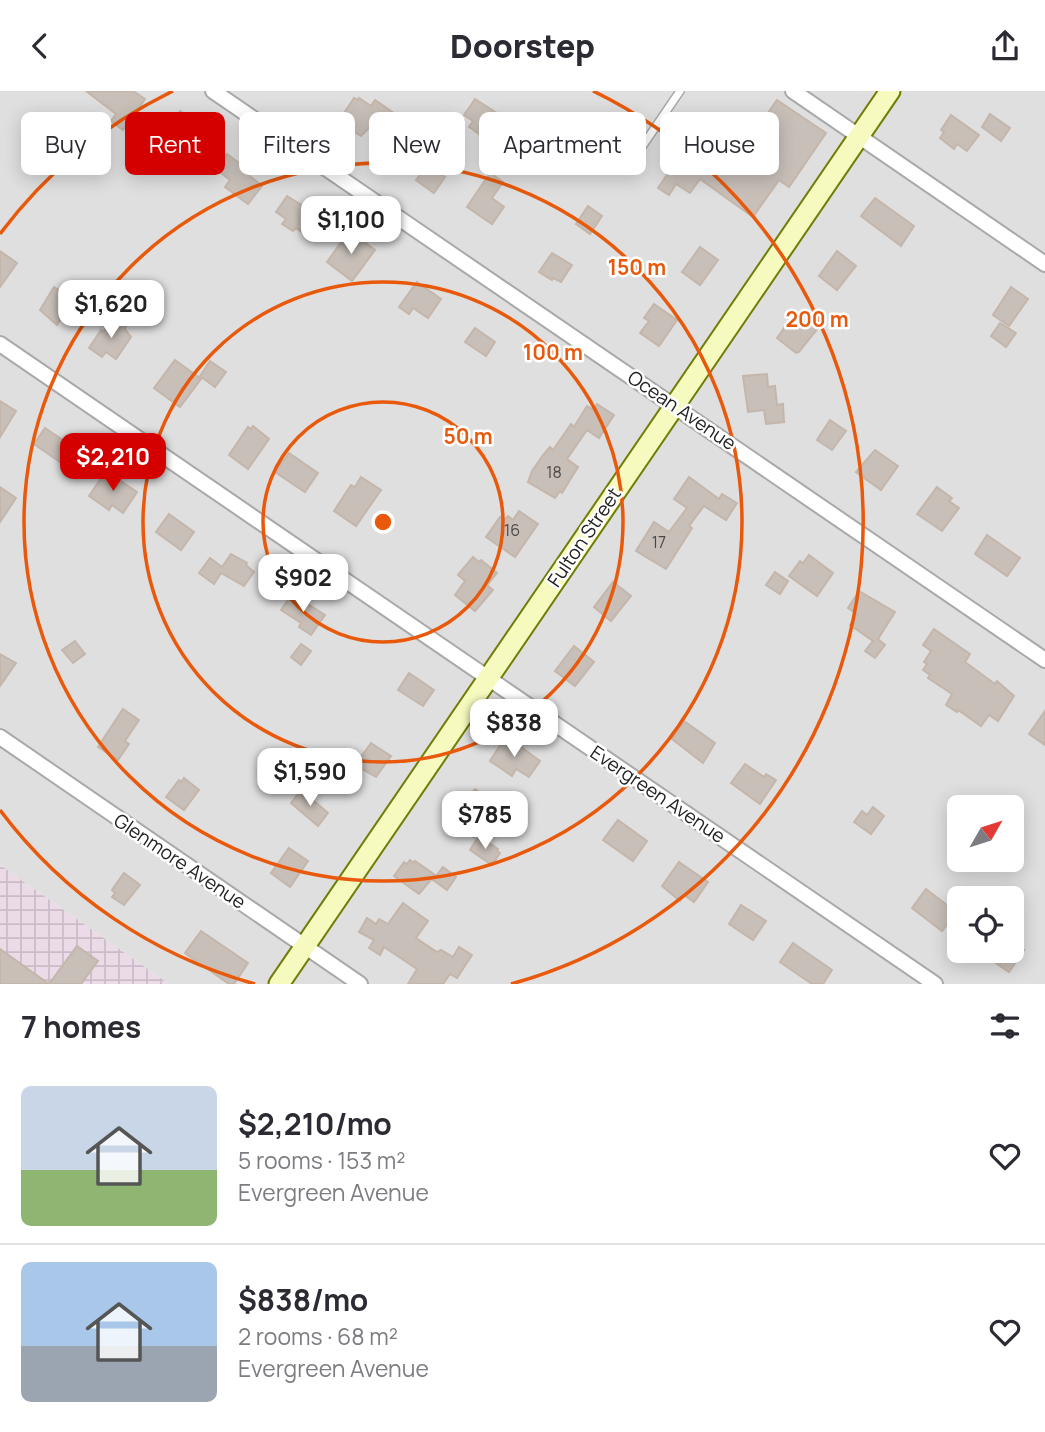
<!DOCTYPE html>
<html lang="en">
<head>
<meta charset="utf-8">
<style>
	:root { --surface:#fff; --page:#f7f7f7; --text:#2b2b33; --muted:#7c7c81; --line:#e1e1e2; --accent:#d40000 }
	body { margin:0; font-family:Manrope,sans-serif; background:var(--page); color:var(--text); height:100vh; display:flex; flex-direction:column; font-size:26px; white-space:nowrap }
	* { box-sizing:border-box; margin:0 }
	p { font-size:23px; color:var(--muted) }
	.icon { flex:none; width:38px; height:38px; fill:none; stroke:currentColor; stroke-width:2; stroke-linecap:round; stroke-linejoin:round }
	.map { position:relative; height:893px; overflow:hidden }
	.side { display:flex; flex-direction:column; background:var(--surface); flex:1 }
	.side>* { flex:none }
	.top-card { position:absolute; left:21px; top:21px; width:1004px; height:63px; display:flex; gap:14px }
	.needle { width:46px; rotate:51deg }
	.controls { position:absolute; left:947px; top:704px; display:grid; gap:14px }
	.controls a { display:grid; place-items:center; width:77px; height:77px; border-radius:10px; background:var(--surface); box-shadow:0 4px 18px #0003; font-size:35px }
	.price { position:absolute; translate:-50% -60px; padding:0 16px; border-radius:14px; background:#fff; color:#222; font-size:23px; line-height:46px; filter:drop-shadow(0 2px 4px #0008) }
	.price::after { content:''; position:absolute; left:50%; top:42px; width:21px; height:16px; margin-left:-10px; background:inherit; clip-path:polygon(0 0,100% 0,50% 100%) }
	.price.current { background:var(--accent); color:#fff }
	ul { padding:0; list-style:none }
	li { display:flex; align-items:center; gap:21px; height:175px; padding:0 21px }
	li+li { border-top:2px solid var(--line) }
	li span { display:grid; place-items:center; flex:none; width:196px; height:140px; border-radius:10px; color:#555 }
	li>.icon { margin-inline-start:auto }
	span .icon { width:84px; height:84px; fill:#fffc; stroke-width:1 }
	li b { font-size:30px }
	h2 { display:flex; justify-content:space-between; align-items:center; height:84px; padding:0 21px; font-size:30px }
	.pill { padding:0 24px; border-radius:10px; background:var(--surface); box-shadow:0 4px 18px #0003; font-size:24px; line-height:63px }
	.pill.current { background:var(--accent); color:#fff }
	header { display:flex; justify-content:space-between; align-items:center; height:91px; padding:0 21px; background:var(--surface); font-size:32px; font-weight:800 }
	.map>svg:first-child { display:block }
	.residential { fill:#e0dfdf; fill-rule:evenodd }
	.industrial { fill:url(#industrial-grid) }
	.building { fill:#c7bfb8; stroke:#c4b6ab; stroke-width:2 }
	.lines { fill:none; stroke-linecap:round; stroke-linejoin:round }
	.lane-casing { stroke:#a9a9a9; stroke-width:10 }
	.street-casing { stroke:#a9a9a9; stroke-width:18 }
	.secondary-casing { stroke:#707d05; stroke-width:23 }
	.lane { stroke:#fff; stroke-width:7 }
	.street { stroke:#fff; stroke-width:14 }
	.secondary { stroke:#f7fabf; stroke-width:19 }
	.ring { fill:none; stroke:#e8590c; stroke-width:3.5 }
	.labels { text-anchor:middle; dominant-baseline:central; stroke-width:5; stroke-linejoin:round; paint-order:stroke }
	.number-label { font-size:16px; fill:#4b4948 }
	.street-label { font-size:19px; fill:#222; stroke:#fff }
	.centre { fill:#e8590c; stroke:#fff; stroke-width:3.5 }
	.ring-label { font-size:21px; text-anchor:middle; font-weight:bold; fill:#e8590c; stroke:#fff; stroke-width:5; stroke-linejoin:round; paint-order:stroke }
</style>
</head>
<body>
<header><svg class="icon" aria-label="back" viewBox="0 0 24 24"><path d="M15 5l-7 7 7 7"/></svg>Doorstep<svg class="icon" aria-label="share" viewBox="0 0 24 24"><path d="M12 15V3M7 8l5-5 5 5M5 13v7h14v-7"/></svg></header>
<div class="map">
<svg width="1045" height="893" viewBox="0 0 1045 893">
	<defs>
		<pattern id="industrial-grid" width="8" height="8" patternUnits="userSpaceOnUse" patternTransform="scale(1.75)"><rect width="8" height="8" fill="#ebdbe8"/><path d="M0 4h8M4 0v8" fill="none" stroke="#c9bcc7"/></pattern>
	</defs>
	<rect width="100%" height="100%" fill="#f2efe9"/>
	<path class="residential" d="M 0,0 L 1045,0 L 1045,893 L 169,893 L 0,774 ZM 959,716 L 1012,716 L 1012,768 L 959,768 ZM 959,807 L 1012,807 L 1012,859 L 959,859 Z"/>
	<path class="industrial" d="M 0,774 L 169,893 L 0,893 Z"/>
	<g class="building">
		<path d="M 86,0 L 133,0 L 145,8 L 123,39 L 111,30 L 116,23 Z"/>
		<path d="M 354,7 L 358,9 L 359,7 L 371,15 L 375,9 L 398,25 L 386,43 L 372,34 L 361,45 L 348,37 L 352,32 L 342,25 Z"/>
		<path d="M 475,8 L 500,24 L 485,47 L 469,36 L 473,30 L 464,24 Z"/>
		<path d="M 777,9 L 826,42 L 789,96 L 779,89 L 753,126 L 700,88 L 690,102 L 676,93 L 669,104 L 658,97 L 691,49 L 714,65 L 724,50 L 740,62 Z"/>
		<path d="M 180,20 L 200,33 L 188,50 L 167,39 Z"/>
		<path d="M 990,23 L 1010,37 L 1001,50 L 982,36 Z"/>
		<path d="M 951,24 L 979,44 L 967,60 L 957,53 L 954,58 L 940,47 L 944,41 L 941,39 Z"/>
		<path d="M 227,63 L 247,78 L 245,81 L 262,95 L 248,113 L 225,96 L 230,89 L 216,78 Z"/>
		<path d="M 428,74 L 445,86 L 434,102 L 416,89 Z"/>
		<path d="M 490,82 L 503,91 L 492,107 L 504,116 L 492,133 L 467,116 Z"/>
		<path d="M 287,105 L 326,129 L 313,149 L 296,137 L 293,140 L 282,133 L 286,128 L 276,121 Z"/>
		<path d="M 875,107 L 914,135 L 901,155 L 861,125 Z"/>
		<path d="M 588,115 L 602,125 L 590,143 L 576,133 Z"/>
		<path d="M 349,140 L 375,159 L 352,190 L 327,171 Z"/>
		<path d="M 700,156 L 718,169 L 700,194 L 682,181 Z"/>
		<path d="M 0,160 L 17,172 L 0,196 Z"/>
		<path d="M 837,160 L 856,175 L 837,199 L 819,185 Z"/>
		<path d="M 552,162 L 572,174 L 561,191 L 553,187 L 552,189 L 539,181 Z"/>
		<path d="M 417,191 L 441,208 L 428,227 L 413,217 L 409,223 L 399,216 Z"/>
		<path d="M 54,196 L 88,218 L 79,233 L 64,223 L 57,234 L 40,219 Z"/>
		<path d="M 1011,196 L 1028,208 L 1009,235 L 993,224 Z"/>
		<path d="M 654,213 L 677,229 L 659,255 L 640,242 L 649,230 L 644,227 Z"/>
		<path d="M 796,220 L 799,223 L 802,220 L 818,232 L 816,235 L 818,237 L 799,261 L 796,262 L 777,247 Z"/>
		<path d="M 115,229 L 126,236 L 125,238 L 131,246 L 116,268 L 106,261 L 102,266 L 89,257 L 101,239 L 103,241 L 110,232 L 112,233 Z"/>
		<path d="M 1000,232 L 1016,242 L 1006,256 L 991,245 Z"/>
		<path d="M 475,237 L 495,251 L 486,265 L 465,251 Z"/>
		<path d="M 175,269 L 201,288 L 180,316 L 154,297 Z"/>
		<path d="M 210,270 L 226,281 L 215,296 L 200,285 Z"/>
		<path d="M 767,283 L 768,296 L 775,295 L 777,314 L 783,313 L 784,331 L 766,333 L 764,319 L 748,321 L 743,285 Z"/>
		<path d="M 0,310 L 16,320 L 0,346 Z"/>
		<path d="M 597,313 L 614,324 L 599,347 L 587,339 L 567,368 L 578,376 L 562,402 L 560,400 L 555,407 L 528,391 L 532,380 L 543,364 L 550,356 L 553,359 L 571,333 L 574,336 L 587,315 L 594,319 Z"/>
		<path d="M 830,329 L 846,340 L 832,359 L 817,349 Z"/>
		<path d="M 253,335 L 269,348 L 248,378 L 229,364 L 248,336 L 251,338 Z"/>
		<path d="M 45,337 L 76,358 L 64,374 L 34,353 Z"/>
		<path d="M 875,359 L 898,375 L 881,399 L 856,381 Z"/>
		<path d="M 289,362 L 318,382 L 305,401 L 275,381 Z"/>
		<path d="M 106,380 L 137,401 L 123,422 L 112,414 L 109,419 L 89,405 Z"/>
		<path d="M 361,386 L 381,399 L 356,435 L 334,420 L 351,394 L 355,396 Z"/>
		<path d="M 689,386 L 719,408 L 722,403 L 737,412 L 726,429 L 704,415 L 689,435 L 692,437 L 666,478 L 636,460 L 654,431 L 669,441 L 687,417 L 674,408 Z"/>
		<path d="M 0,396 L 16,407 L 0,431 Z"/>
		<path d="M 937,396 L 952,407 L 949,410 L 959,417 L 942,440 L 917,423 Z"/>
		<path d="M 519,420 L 538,433 L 515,466 L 486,446 L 500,426 L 504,429 L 508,425 L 513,429 Z"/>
		<path d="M 169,423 L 194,441 L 181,459 L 156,441 Z"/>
		<path d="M 987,444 L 1020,467 L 1007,485 L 975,463 Z"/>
		<path d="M 231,463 L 247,472 L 246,474 L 254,481 L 244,495 L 221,482 L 214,493 L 199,482 L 210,467 L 222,476 Z"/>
		<path d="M 809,464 L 833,482 L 817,505 L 789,485 L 800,470 L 803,472 Z"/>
		<path d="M 473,466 L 479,471 L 481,469 L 497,482 L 487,494 L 493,499 L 475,520 L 455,504 L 465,490 L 458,484 Z"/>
		<path d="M 775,481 L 788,490 L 780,503 L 766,494 Z"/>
		<path d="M 613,491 L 631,505 L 611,530 L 594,516 Z"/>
		<path d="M 859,500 L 895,521 L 878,548 L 885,554 L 875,567 L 865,560 L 873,550 L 850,534 L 857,523 L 848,517 Z"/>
		<path d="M 292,503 L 325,524 L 311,544 L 299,536 L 301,532 L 281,519 Z"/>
		<path d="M 934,538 L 970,563 L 965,571 L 995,593 L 997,590 L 1014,605 L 998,630 L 989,624 L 981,635 L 958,619 L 957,621 L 946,614 L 952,603 L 928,587 L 930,584 L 923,579 L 927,573 L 924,571 L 931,560 L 923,554 Z"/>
		<path d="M 75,550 L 85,563 L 73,572 L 62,559 Z"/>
		<path d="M 301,553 L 311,560 L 301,574 L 291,566 Z"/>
		<path d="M 574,555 L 594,571 L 575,595 L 555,580 Z"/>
		<path d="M 0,563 L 16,572 L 0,595 Z"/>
		<path d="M 409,582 L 434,599 L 423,615 L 398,599 Z"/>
		<path d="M 123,618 L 139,629 L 125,650 L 129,653 L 118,669 L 98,656 Z"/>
		<path d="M 1045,620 L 1045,654 L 1029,643 Z"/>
		<path d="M 684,630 L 715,652 L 703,672 L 672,648 Z"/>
		<path d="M 506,645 L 540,670 L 529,686 L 516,678 L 512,685 L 490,670 Z"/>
		<path d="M 371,652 L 391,665 L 376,686 L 355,674 Z"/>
		<path d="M 745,673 L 764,686 L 766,683 L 776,689 L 760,713 L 731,692 Z"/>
		<path d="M 184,687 L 199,699 L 184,719 L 166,706 L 179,689 L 181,691 Z"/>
		<path d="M 475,698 L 494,712 L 482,729 L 485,731 L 474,746 L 461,736 L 464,733 L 452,725 Z"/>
		<path d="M 301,699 L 328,722 L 318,735 L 291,712 Z"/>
		<path d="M 873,716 L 884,725 L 871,743 L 854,731 L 862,720 L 867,724 Z"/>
		<path d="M 618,729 L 647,750 L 633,770 L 603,749 Z"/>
		<path d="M 479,745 L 498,758 L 497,760 L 500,762 L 492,774 L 470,759 Z"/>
		<path d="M 289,757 L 308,770 L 290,796 L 271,782 Z"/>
		<path d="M 410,769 L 414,772 L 415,770 L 435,784 L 419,803 L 394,785 L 404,771 L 407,773 Z"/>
		<path d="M 679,771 L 708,791 L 694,811 L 684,804 L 680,810 L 662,795 Z"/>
		<path d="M 443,776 L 456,786 L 447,799 L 433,789 Z"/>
		<path d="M 124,782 L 140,794 L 124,814 L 112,806 L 115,802 L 112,799 Z"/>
		<path d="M 926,798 L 956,821 L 942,840 L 912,817 Z"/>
		<path d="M 403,812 L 428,830 L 416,847 L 437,861 L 441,859 L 453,866 L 459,856 L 472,864 L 457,887 L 450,883 L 443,893 L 408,893 L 417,878 L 384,856 L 380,864 L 369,857 L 374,849 L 359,841 L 367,827 L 376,833 L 379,828 L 388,833 Z"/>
		<path d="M 741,814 L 766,830 L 753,849 L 729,833 Z"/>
		<path d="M 201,840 L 248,872 L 234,893 L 229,893 L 185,862 Z"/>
		<path d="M 793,852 L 832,879 L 823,893 L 812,893 L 780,871 Z"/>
		<path d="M 77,855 L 98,870 L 81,893 L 0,893 L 0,858 L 49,893 Z"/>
		<path d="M 977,859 L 1024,859 L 1009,881 Z"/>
	</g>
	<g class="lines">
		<g class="lane-casing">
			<path id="lane" d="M 635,66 L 680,0"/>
		</g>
		<g class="street-casing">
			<g id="street">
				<path d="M 213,0 L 1045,569"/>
				<path d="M 793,0 L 1045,173"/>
				<path d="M 0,253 L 935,893"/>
				<path d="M 0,646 L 360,893"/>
			</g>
		</g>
		<g class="secondary-casing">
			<path id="secondary" d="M 279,893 L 890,0"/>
		</g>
		<use href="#lane" class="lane"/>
		<use href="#street" class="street"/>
		<use href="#secondary" class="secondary"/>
	</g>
	<g class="ring">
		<circle cx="383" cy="431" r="120"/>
		<circle cx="383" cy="431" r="240"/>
		<circle cx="383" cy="431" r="359"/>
		<path d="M255 893A479 479 0 0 1 0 719M0 143A479 479 0 0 1 173 0M593 0A479 479 0 0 1 511 893"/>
	</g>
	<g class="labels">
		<g class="number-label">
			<text x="554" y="381">18</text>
			<text x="512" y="439">16</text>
			<text x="659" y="451">17</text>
		</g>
		<g class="street-label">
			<text transform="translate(682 319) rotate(34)">Ocean Avenue</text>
			<text transform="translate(584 446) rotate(-56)">Fulton Street</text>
			<text transform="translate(658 703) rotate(34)">Evergreen Avenue</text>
			<text transform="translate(180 770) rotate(34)">Glenmore Avenue</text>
		</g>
	</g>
	<circle cx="383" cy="431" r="10" class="centre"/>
	<g class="ring-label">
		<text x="637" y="184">150 m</text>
		<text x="817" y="236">200 m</text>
		<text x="553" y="269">100 m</text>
		<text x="468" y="353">50 m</text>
	</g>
</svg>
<div class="controls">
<a><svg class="needle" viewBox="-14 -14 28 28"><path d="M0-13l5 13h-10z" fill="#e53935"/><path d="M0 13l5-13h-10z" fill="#7c7c81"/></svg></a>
<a><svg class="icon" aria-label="locate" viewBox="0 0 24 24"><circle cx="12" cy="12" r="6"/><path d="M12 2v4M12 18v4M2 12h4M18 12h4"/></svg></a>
</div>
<b class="price" style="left:351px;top:165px">$1,100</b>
<b class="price" style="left:111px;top:249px">$1,620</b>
<b class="price current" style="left:113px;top:402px">$2,210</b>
<b class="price" style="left:303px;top:523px">$902</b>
<b class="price" style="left:514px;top:668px">$838</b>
<b class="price" style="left:310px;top:717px">$1,590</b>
<b class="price" style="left:485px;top:760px">$785</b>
<div class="top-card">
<a class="pill">Buy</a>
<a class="pill current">Rent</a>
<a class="pill">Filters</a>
<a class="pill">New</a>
<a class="pill">Apartment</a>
<a class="pill">House</a>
</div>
</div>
<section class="side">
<h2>7 homes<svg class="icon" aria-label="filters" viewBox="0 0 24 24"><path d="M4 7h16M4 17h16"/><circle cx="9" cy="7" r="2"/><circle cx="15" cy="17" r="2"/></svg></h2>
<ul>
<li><span style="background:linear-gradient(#c9d6e8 60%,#8fb573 0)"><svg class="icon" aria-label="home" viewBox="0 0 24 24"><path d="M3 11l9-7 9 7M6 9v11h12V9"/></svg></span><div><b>$2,210/mo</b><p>5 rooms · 153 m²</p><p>Evergreen Avenue</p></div><svg class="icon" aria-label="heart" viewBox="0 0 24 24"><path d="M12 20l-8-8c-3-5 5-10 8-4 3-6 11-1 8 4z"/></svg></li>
<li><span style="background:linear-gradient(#a9c7e8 60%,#9aa5b1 0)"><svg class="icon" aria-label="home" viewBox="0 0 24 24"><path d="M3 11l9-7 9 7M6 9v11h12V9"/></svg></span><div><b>$838/mo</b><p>2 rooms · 68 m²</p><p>Evergreen Avenue</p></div><svg class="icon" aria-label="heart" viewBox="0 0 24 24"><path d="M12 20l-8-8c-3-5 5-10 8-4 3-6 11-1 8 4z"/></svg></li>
</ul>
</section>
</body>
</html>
